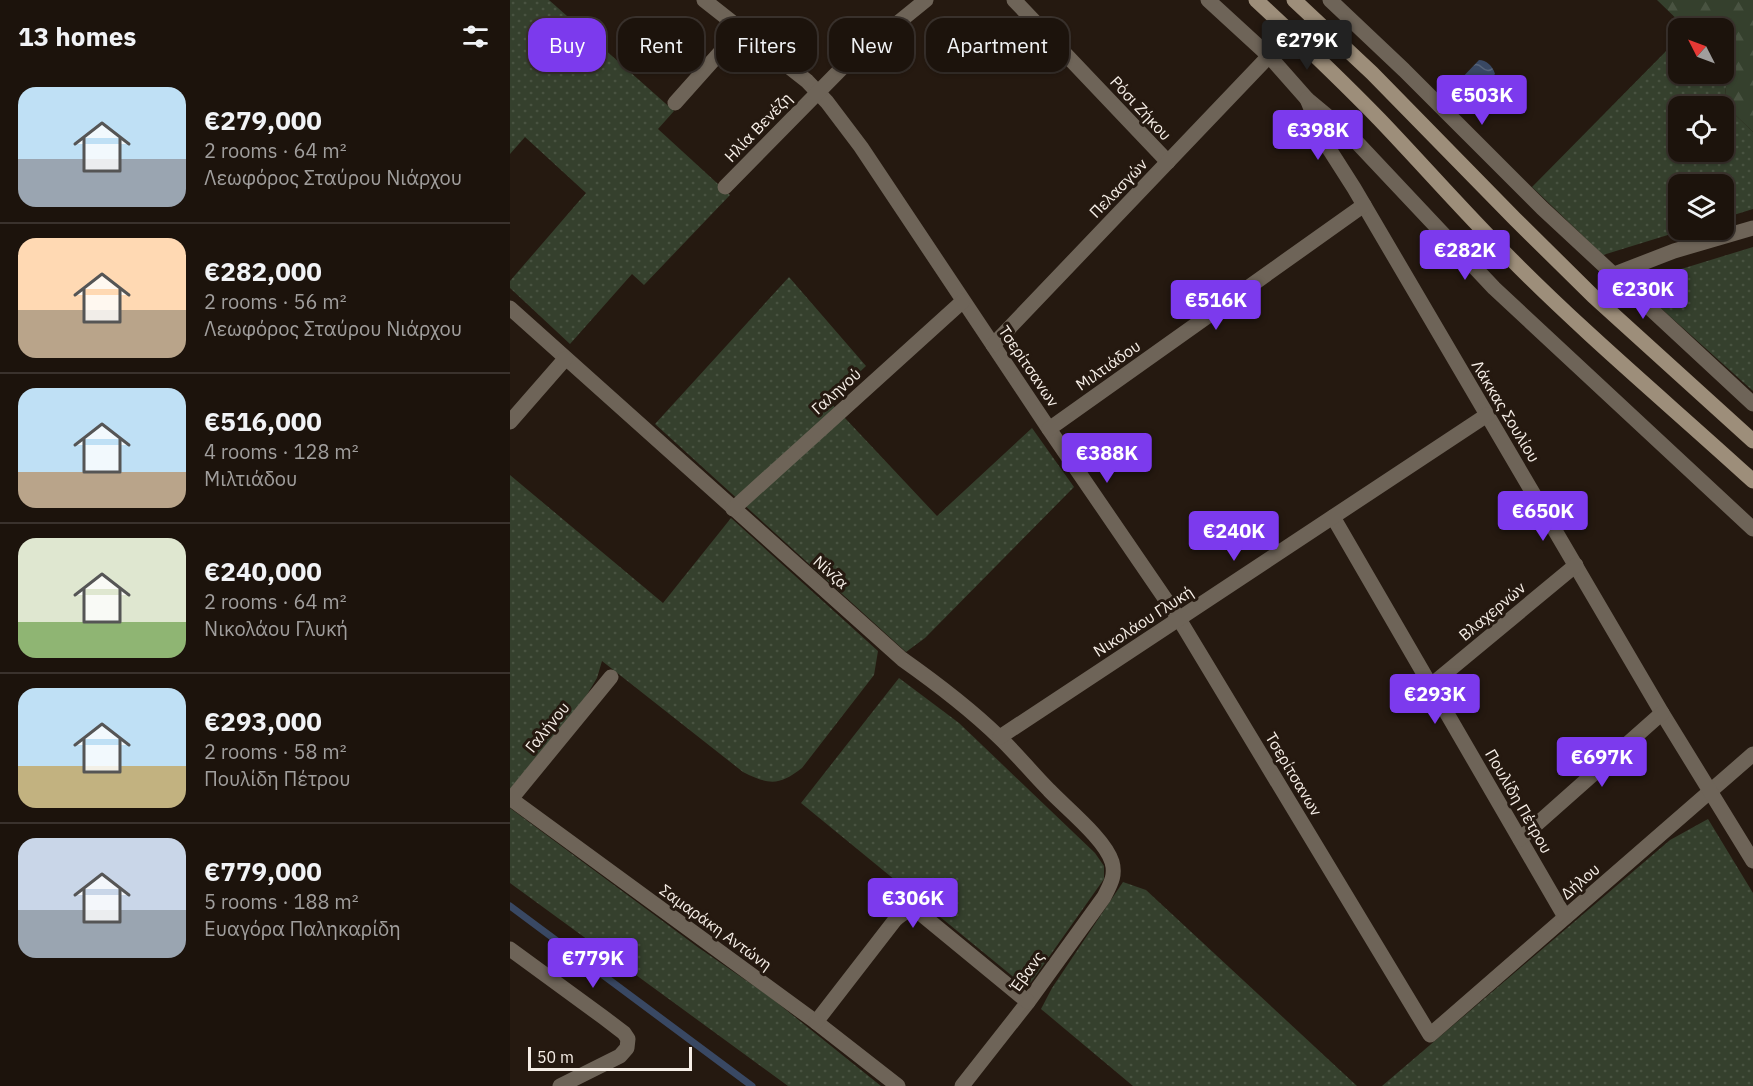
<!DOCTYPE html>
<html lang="en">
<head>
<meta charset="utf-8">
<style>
	:root { --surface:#1c130c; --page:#251c15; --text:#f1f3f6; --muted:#a09e9d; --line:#3a322d; --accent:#7c3aed }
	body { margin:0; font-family:"IBM Plex Sans",sans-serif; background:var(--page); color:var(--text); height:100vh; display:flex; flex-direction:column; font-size:22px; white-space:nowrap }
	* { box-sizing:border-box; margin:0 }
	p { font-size:20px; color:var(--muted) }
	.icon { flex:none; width:33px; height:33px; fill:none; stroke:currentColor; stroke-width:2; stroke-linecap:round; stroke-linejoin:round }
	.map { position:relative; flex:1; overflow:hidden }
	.drawer { display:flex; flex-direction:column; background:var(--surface); width:510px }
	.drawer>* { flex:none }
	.top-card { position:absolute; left:18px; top:18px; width:570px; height:54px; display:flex; gap:12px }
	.needle { width:39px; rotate:312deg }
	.tools { position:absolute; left:1158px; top:18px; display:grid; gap:12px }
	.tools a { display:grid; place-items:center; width:66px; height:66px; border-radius:12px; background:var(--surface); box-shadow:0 2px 4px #0004,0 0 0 2px var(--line); font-size:30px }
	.scale { position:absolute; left:18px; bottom:15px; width:164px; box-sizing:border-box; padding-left:6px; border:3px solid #f6eee7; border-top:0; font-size:16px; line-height:21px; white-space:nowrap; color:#f6eee7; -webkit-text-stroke:4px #251910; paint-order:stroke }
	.price { position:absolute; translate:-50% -51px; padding:0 14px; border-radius:6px; background:var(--accent); color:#fff; font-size:20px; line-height:39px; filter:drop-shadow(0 2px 3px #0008) }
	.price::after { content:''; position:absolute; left:50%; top:36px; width:18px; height:14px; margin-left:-9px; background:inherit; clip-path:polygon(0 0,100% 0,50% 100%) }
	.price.active { background:#222; color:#fff }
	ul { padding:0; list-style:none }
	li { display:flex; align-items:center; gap:18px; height:150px; padding:0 18px }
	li+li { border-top:2px solid var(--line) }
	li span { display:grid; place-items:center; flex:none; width:168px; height:120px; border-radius:18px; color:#555 }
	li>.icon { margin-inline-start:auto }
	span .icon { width:72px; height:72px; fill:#fffc; stroke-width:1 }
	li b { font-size:26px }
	h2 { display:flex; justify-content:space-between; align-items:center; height:72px; padding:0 18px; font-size:26px }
	.tag { padding:0 21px; border-radius:18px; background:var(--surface); box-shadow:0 2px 4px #0004,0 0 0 2px var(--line); font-size:21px; line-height:54px }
	.tag.active { background:var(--accent); color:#fff }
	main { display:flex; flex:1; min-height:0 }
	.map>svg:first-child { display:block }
	.grass { fill:url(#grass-dots); fill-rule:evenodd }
	.forest { fill:url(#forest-firs) }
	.water { fill:url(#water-waves) }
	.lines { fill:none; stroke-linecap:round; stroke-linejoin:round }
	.stream { stroke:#394863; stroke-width:7 }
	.street { stroke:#6e6458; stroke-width:15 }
	.secondary { stroke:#9d8e7a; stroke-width:15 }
	.labels { text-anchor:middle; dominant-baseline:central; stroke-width:6; stroke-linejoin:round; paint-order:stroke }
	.street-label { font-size:16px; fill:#f6eee7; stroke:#251910 }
</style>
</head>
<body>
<main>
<section class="drawer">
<h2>13 homes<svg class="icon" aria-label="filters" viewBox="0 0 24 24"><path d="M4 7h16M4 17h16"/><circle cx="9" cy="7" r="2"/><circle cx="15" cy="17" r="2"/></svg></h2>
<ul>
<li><span style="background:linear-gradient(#bfe0f5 60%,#9aa5b1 0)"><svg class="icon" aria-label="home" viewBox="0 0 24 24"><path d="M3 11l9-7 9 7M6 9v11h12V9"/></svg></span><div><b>€279,000</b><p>2 rooms · 64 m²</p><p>Λεωφόρος Σταύρου Νιάρχου</p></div></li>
<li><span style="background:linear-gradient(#ffd9b3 60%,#b9a48a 0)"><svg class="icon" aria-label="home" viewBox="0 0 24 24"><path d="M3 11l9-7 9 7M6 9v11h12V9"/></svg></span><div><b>€282,000</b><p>2 rooms · 56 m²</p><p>Λεωφόρος Σταύρου Νιάρχου</p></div></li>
<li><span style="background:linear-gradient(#bfe0f5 70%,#b9a48a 0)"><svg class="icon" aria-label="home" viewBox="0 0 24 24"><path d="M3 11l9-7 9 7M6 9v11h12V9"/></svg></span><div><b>€516,000</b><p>4 rooms · 128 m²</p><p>Μιλτιάδου</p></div></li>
<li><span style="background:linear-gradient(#dfe7d0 70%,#8fb573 0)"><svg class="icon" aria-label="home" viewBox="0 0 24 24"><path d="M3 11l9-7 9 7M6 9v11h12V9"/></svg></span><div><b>€240,000</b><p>2 rooms · 64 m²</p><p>Νικολάου Γλυκή</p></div></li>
<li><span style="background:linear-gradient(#bfe0f5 65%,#c2b280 0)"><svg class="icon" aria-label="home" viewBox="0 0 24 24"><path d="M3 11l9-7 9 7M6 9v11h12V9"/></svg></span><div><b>€293,000</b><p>2 rooms · 58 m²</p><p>Πουλίδη Πέτρου</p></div></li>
<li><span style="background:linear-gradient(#c9d6e8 60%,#9aa5b1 0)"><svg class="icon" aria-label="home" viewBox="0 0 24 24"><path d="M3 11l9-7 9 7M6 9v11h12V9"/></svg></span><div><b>€779,000</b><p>5 rooms · 188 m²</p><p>Ευαγόρα Παληκαρίδη</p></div></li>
</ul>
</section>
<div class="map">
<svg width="1243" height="1086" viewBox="0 0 1243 1086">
	<defs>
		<pattern id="grass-dots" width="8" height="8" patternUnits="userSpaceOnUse" patternTransform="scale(1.5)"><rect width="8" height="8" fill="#35402d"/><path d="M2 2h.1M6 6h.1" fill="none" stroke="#495341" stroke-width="1.8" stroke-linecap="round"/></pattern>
		<pattern id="forest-firs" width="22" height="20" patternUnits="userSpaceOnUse" patternTransform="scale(1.5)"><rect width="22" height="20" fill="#35402d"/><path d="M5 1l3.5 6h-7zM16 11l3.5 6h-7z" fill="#495341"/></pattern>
		<pattern id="water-waves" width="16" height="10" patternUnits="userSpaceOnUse" patternTransform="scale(1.5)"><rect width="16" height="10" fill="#394863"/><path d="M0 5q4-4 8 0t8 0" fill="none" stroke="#566379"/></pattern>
	</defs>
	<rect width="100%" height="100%" fill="#251910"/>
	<g class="grass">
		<path d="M 0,0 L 39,0 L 164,111 L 148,129 L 220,195 L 134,285 L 122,274 L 60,344 L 0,288 L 0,281 L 76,193 L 15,137 L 0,154 Z"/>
		<path d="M 1168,39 L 1168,74 L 1214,74 L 1214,65 L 1218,69 L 1214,104 L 1243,132 L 1243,209 L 1214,218 L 1214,184 L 1168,184 L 1168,230 L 1174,230 L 1093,255 L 1022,187 ZM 1168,106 L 1214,106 L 1214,152 L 1168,152 Z"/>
		<path d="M 1243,247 L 1243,391 L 1134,293 L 1135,284 L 1168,270 Z"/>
		<path d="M 279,277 L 356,366 L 319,401 L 427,516 L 522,428 L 564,487 L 415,638 L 396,652 L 145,424 Z"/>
		<path d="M 0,475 L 153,603 L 221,518 L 368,651 L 364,675 L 292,768 C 269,786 259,785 233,772 L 92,661 L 87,678 L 75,698 L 0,789 Z"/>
		<path d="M 389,678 L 449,723 L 585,853 L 594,866 L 594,879 L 517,988 L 291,803 Z"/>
		<path d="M 0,808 L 189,948 L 260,997 L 371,1086 L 278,1086 L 0,883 Z"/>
		<path d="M 1198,819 L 1243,893 L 1243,1086 L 872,1086 L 1160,840 Z"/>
		<path d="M 613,882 L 636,890 L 847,1086 L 623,1086 L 531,1009 L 542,988 Z"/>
	</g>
	<path class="forest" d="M 1147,0 L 1243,0 L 1243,132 L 1214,104 L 1218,70 L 1214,65 L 1214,28 L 1176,28 Z"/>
	<path class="water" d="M 969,60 C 976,60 983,66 985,74 L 963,97 L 959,95 L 947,108 L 938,99 L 950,84 L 948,82 Z"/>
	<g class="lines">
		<path class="stream" d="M 0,906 L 242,1086"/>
		<g class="street">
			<path d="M 194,0 L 297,81 L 317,102 L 351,147 L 539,429 L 669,619 L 920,1035 L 1243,754"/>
			<path d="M 504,0 L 658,162"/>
			<path d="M 698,0 L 759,56 L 797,99 L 839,134 L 984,288 L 1243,529"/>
			<path d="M 820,0 L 894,70 L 1032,208 L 1243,404"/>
			<path d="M 797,99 L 814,141 L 844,188 L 1152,713 L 1243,861"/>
			<path d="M 165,103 L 231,29"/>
			<path d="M 215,187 L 331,69 L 416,0"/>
			<path d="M 1102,275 L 1164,251 L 1243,228"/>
			<path d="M 0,308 L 392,659 C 426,683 459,708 489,737 C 506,753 522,773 539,790 C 556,808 595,839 602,862 C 606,876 600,885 594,897 L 518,1002 L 452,1086"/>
			<path d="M 483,345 L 759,56"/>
			<path d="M 0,422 L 55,359"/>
			<path d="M 539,429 L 854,205"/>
			<path d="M 223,509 L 453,301"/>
			<path d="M 823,517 L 1055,917"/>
			<path d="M 101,677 L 1,799 L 306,1022 L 388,1086"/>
			<path d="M 920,686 L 1066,565"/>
			<path d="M 490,737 L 977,415"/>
			<path d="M 1010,839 L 1152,713"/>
			<path d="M 0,949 L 93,1017 L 114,1033 L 118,1039 L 117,1048 L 110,1056 L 50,1086"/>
			<path d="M 306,1022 L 385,920 C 393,912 401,908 411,914 L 518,1002"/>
		</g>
		<g class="secondary">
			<path d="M 746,0 C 788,39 830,79 870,120 C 913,165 954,212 998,256 C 1076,335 1161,406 1243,481"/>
			<path d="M 784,0 L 862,73 L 1005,219 L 1083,296 L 1243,441"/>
		</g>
	</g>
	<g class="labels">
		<g class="street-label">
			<text transform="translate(631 108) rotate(47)">Ρόσι Ζήκου</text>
			<text transform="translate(248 127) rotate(-46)">Ηλία Βενέζη</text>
			<text transform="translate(608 188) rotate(-46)">Πελασγών</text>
			<text transform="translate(598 365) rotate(-35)">Μιλτιάδου</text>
			<text transform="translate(519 366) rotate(56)">Τσερίτσανων</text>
			<text transform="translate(326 391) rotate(-42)">Γαληνού</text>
			<text transform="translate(996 411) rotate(59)">Λάκκας Σουλίου</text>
			<text transform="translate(321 572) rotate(42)">Νίνζα</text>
			<text transform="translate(982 611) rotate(-40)">Βλαχερνών</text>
			<text transform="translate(633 621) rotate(-33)">Νικολάου Γλυκή</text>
			<text transform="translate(37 727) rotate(-51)">Γαλήνου</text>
			<text transform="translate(784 774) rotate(59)">Τσερίτσανων</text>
			<text transform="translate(1009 801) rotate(60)">Πουλίδη Πέτρου</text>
			<text transform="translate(1070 881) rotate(-41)">Δήλου</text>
			<text transform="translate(206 927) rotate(36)">Σαμαράκη Αντώνη</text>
			<text transform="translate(517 971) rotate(-54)">Έβανς</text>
		</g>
	</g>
</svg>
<div class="tools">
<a><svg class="needle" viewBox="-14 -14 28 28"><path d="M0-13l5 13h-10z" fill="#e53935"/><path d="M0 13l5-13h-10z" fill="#a09e9d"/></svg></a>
<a><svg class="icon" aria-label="locate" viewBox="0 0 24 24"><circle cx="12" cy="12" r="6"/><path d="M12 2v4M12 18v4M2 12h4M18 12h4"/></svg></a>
<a><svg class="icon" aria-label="layers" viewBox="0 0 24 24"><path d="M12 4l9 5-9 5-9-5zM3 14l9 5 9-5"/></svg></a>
</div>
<div class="scale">50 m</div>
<b class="price active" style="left:797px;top:71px">€279K</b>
<b class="price" style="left:972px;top:126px">€503K</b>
<b class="price" style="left:808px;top:161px">€398K</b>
<b class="price" style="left:955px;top:281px">€282K</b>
<b class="price" style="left:1133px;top:320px">€230K</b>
<b class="price" style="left:706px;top:331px">€516K</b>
<b class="price" style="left:597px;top:484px">€388K</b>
<b class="price" style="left:1033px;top:542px">€650K</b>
<b class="price" style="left:724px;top:562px">€240K</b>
<b class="price" style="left:925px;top:725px">€293K</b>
<b class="price" style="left:1092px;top:788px">€697K</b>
<b class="price" style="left:403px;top:929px">€306K</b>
<b class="price" style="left:83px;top:989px">€779K</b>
<div class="top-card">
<a class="tag active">Buy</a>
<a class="tag">Rent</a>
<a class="tag">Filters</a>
<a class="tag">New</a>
<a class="tag">Apartment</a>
</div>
</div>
</main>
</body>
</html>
